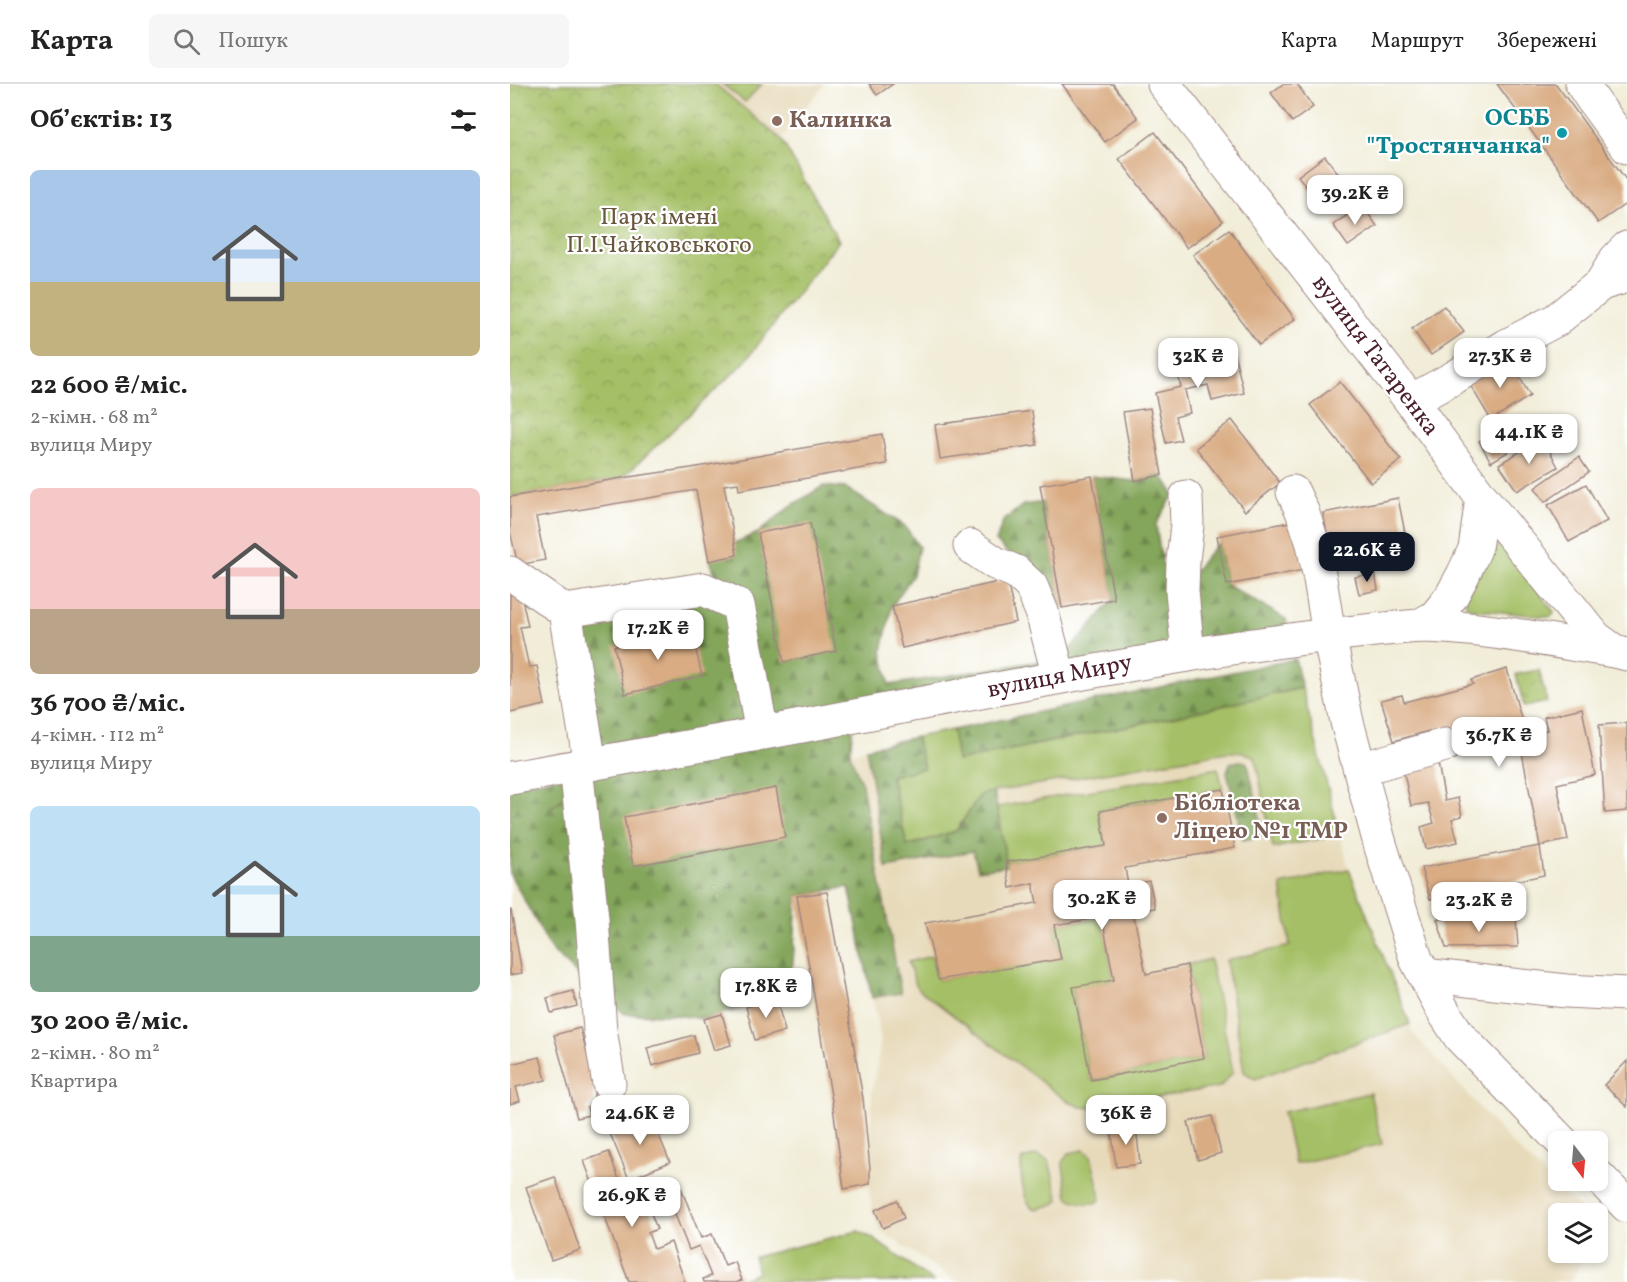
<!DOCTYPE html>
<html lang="uk">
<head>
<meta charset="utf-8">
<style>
	:root { --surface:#fff; --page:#f6f6f6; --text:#222; --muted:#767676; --line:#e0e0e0; --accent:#111827 }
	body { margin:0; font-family:Vollkorn,serif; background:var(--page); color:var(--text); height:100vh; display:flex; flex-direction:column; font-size:22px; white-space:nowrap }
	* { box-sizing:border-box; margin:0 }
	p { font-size:20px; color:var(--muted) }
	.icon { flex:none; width:33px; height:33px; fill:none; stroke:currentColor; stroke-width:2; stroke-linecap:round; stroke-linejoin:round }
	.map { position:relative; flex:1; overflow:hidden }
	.sheet { display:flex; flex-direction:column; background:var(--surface); width:510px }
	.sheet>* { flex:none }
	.needle { width:39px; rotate:164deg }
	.fabs { position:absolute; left:1038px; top:1047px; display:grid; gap:12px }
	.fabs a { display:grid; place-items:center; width:60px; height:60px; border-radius:9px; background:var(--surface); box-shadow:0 3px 9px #0003; font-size:30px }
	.price { position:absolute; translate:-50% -51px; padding:0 14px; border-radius:12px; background:#fff; color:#222; font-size:20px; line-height:39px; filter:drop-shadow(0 2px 3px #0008) }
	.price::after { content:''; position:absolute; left:50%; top:36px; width:18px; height:14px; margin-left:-9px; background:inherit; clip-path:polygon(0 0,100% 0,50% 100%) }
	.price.active { background:var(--accent); color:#fff }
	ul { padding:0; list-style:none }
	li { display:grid; align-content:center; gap:12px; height:318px; padding:0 30px }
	li span { display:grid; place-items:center; height:186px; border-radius:9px; color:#555 }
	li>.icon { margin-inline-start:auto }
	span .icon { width:108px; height:108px; fill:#fffc; stroke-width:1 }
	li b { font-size:26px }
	h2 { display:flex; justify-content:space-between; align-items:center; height:72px; padding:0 30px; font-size:26px }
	header { display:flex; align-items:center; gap:36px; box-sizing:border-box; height:84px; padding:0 30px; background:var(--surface); border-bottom:2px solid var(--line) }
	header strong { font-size:28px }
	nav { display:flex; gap:33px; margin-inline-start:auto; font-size:21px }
	.search { width:420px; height:54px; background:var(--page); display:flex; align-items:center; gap:15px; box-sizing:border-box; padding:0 21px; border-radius:9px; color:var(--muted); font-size:22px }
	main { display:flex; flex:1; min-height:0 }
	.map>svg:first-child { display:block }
	.built { fill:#e7daba }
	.grass { fill:#a4bf65; stroke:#776f48; stroke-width:1.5 }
	.forest { fill:url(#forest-firs); stroke:#666242; stroke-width:1.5 }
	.park { fill:url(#park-crowns); stroke:#776f48; stroke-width:1.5 }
	.building { fill:#d9ac83 }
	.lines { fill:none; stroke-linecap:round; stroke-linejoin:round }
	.minor-casing { stroke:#9e8682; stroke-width:35 }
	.major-casing { stroke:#9e8682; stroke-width:35 }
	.minor { stroke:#fff; stroke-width:33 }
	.major { stroke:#fff; stroke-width:33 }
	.education-dot { fill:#8d6e63; stroke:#fff; stroke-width:2 }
	.culture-dot { fill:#0f9aa8; stroke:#fff; stroke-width:2 }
	.labels { text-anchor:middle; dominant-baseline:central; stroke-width:4.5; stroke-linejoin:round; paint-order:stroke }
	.culture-label { font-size:24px; font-weight:bold; fill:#0d838f; stroke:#fff; text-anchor:end }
	.education-label { font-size:24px; font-weight:bold; fill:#785e54; stroke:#fff; text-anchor:start }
	.park-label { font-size:24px; fill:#6a573f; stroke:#fff }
	.street-label { font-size:24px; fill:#4a1f2b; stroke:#fff }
</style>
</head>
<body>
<header>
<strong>Карта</strong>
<div class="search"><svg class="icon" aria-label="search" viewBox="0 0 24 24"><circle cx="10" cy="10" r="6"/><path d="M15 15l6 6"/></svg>Пошук</div>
<nav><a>Карта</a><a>Маршрут</a><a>Збережені</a></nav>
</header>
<main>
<section class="sheet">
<h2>Об’єктів: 13<svg class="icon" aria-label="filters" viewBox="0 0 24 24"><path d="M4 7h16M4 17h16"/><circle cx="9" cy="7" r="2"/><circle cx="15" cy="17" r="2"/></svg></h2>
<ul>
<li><span style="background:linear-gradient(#a9c7e8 60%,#c2b280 0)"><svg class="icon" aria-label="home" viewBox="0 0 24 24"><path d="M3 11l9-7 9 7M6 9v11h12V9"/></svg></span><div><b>22 600 ₴/міс.</b><p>2-кімн. · 68 m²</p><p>вулиця Миру</p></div></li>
<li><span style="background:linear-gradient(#f6c9c9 65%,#b9a48a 0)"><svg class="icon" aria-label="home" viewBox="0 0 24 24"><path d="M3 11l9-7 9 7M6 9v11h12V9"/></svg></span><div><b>36 700 ₴/міс.</b><p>4-кімн. · 112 m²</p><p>вулиця Миру</p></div></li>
<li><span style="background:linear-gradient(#bfe0f5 70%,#7fa58c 0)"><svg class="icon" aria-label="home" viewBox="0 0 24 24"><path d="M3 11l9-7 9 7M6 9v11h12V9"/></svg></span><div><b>30 200 ₴/міс.</b><p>2-кімн. · 80 m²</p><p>Квартира</p></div></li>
</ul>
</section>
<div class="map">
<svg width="1117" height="1198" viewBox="0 0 1117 1198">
	<defs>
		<pattern id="forest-firs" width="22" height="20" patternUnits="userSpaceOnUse" patternTransform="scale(1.5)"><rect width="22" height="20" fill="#83a65a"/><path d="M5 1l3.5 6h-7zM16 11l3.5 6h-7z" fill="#6d874b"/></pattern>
		<pattern id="park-crowns" width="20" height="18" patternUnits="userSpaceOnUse" patternTransform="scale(1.5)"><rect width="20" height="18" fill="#a4bf65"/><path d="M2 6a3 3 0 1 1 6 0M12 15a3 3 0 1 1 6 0" fill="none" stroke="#889b53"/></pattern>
	</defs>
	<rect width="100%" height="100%" fill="#fff"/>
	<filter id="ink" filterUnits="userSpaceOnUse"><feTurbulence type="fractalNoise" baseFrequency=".0167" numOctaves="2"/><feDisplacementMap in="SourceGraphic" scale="12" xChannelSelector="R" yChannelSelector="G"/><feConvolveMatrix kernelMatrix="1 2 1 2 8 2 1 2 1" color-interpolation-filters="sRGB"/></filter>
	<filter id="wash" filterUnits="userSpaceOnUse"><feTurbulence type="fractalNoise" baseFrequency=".008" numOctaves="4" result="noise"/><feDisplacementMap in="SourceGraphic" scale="24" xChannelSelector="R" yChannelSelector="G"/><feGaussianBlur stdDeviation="1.35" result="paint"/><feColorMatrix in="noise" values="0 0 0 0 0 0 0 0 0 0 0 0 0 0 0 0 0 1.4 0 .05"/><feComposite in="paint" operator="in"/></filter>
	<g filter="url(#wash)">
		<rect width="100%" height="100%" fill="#f1edd8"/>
		<g class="built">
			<path d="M 205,0 L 315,0 L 271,55 Z"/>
			<path d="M 785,575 L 839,785 L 903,949 L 1000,1058 L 1075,1129 L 1048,1130 L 1048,1168 L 1077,1169 L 1060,1198 L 447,1198 L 369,1146 L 362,1126 L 359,1107 L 362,1008 L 371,955 L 321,715 L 340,670 L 351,665 Z"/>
		</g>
		<g class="grass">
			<path d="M 212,0 L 252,0 L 235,18 Z"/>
			<path d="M 986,461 L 994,463 L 1044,528 L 1043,531 L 1040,533 L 961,525 L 956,522 L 956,514 L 978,463 Z"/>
			<path d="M 792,604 L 830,751 L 763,764 L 745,673 L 732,668 L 717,668 L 471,710 L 446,747 L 397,762 L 381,692 L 414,684 L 406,653 L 442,646 L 448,676 L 671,631 Z"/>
			<path d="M 708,684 L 713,705 L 590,726 L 596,762 L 496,778 L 487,723 Z"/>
			<path d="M 839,785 L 900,940 L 745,995 L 734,988 L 716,876 L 780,862 L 771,801 Z"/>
			<path d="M 592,833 L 604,896 L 563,904 L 581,996 L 694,974 L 677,881 L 700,875 L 723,988 L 710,1003 L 583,1024 L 570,1023 L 554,1015 L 407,904 L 398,878 L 422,872 L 428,896 L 551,874 L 544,841 Z"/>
			<path d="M 860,1009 L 872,1060 L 785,1080 L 773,1028 Z"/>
			<path d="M 574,1066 L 581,1072 L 590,1110 L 590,1115 L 588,1118 C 579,1121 566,1119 558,1113 L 553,1082 L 553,1077 L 559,1069 Z"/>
			<path d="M 527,1071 L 539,1077 L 549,1116 L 545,1120 L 527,1125 C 523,1124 522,1124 519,1120 C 513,1111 509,1085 512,1075 Z"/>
			<path d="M 348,1147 L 362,1154 L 424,1198 L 225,1198 L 248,1189 L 244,1173 Z"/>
		</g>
		<g class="forest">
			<path d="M 652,391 L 664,410 L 646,440 L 650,468 L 665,493 L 668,566 L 555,585 L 553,573 L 604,515 L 582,392 L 625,397 Z"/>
			<path d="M 313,402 L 336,404 L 395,442 L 409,463 L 403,491 L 382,522 L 372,567 L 379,601 L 537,576 L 540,588 L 243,644 L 89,672 L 64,539 L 190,517 L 216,522 L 198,470 L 248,449 L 279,423 Z"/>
			<path d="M 533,418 L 552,524 L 530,494 L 498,469 L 486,457 L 493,437 L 513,421 Z"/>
			<path d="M 708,459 L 717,501 L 776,535 L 778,547 L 686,562 L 678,494 Z"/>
			<path d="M 785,575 L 792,604 L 671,631 L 447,677 L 442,646 Z"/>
			<path d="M 343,641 L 340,670 L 352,701 L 391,909 L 362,914 L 339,803 L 287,812 L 283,880 L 266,914 L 194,935 L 165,931 L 115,930 L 75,898 L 41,865 L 0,790 L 0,702 L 59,691 L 60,709 L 40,724 L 76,699 L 75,688 Z"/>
			<path d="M 406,653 L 414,684 L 381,692 L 397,762 L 446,747 L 471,710 L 484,708 L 497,782 L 468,786 L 463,767 L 376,784 L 356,664 Z"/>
			<path d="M 730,677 L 736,678 L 738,681 L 754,752 L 733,756 L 717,688 L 720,679 Z"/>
		</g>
		<g class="park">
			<path d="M 0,0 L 205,0 L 271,55 L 329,157 L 233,280 L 112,394 L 0,413 Z"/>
			<path d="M 1029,586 L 1037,618 L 1014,623 L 1006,590 Z"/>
		</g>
		<g id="blocks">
			<g class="building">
				<path d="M 359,0 L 383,0 L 367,11 Z"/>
				<path d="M 552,0 L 603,0 L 628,34 L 595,58 Z"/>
				<path d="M 773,0 L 787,0 L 803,23 L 782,38 L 761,9 Z"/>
				<path d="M 987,0 L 1046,0 L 1117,97 L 1117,119 L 1088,139 Z"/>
				<path d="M 645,48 L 713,137 L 677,164 L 609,75 Z"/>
				<path d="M 815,72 L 834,97 L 807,117 L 788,92 Z"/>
				<path d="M 852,121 L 867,142 L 838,162 L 823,141 Z"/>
				<path d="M 719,145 L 785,235 L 749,261 L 683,171 Z"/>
				<path d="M 934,222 L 954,248 L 921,271 L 902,245 Z"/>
				<path d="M 724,269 L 734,309 L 702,317 L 698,301 L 675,306 L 680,329 L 665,333 L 671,356 L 656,359 L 645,309 L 671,303 L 666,283 Z"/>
				<path d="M 999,273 L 1020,312 L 981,336 L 959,299 Z"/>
				<path d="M 830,298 L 891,376 L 861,399 L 800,321 Z"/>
				<path d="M 640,324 L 652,391 L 625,397 L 613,328 Z"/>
				<path d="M 522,327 L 527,361 L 430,375 L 425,341 Z"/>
				<path d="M 722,336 L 770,399 L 735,427 L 686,364 Z"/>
				<path d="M 987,347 L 998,368 L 981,378 L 969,357 Z"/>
				<path d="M 372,350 L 377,380 L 229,406 L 228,399 L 214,401 L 227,471 L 199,477 L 186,406 L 26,433 L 35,476 L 8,481 L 0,447 L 0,413 L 112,394 L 181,384 Z"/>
				<path d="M 1033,354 L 1048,383 L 1007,407 L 989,380 Z"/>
				<path d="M 1069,373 L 1079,388 L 1035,418 L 1025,404 Z"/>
				<path d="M 582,392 L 604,515 L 552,524 L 530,401 Z"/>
				<path d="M 1076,400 L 1097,437 L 1059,458 L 1038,421 Z"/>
				<path d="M 888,414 L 898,464 L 823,479 L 813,429 Z"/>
				<path d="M 785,437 L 794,486 L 717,501 L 707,452 Z"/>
				<path d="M 300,439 L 326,567 L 274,578 L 248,449 Z"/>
				<path d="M 865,489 L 868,506 L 849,510 L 845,493 Z"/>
				<path d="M 497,496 L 506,538 L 392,564 L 382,522 Z"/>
				<path d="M 9,501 L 18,542 L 10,543 L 19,583 L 27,582 L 35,621 L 0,629 L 0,503 Z"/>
				<path d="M 181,545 L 192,592 L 115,610 L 104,562 Z"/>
				<path d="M 997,585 L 1016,651 L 1037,646 L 1034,633 L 1072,624 L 1085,691 L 1047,700 L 1058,756 L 1030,762 L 1034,791 L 920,815 L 911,784 L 1030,762 L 1009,653 L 982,660 L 982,663 L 950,672 L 944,652 L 922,659 L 919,647 L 884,657 L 871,616 L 892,611 L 894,618 L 963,600 L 961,596 Z"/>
				<path d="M 1117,639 L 1117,727 L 1095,729 L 1089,641 Z"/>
				<path d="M 928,679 L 935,717 L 948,714 L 952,732 L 942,735 L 948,758 L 916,765 L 911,743 L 924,739 L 918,719 L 901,722 L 893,685 Z"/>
				<path d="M 266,704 L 275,753 L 123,782 L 114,733 Z"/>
				<path d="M 713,705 L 725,764 L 615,784 L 618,801 L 639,797 L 641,805 L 645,824 L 623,828 L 636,890 L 677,881 L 694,974 L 581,996 L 563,903 L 604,896 L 592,833 L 544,841 L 551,875 L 428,896 L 415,839 L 527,819 L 523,799 L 500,804 L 496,778 L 596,762 L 590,727 Z"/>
				<path d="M 317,808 L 353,1014 L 360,1085 L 360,1100 L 334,1105 L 323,1023 L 287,812 Z"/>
				<path d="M 0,826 L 1,826 L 12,889 L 0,891 Z"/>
				<path d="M 1006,834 L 1008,863 L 936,864 L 927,835 Z"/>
				<path d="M 63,907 L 67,922 L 41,929 L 37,914 Z"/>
				<path d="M 266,914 L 275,947 L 245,956 L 236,923 Z"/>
				<path d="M 212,930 L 221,961 L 204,966 L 194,935 Z"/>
				<path d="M 70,944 L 84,996 L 84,1018 L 77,1023 L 79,1031 L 67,1034 L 44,951 Z"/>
				<path d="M 184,951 L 188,969 L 142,982 L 137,964 Z"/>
				<path d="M 30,973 L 36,996 L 6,1003 L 10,1017 L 0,1020 L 0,980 Z"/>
				<path d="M 1117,977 L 1117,1023 L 1094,1001 Z"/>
				<path d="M 140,1030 L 160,1078 L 119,1095 L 99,1047 Z"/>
				<path d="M 702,1032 L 711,1069 L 688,1076 L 678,1038 Z"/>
				<path d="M 626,1041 L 630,1080 L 606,1083 L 601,1044 Z"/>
				<path d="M 99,1068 L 118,1120 L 135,1114 L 147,1145 L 138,1149 L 144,1165 L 161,1158 L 175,1198 L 119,1198 L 74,1077 Z"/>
				<path d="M 45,1093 L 70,1166 L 41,1176 L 16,1103 Z"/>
				<path d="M 171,1104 L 191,1154 L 202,1150 L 215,1182 L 225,1178 L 232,1196 L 225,1198 L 194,1198 L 193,1195 L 201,1192 L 189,1162 L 179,1166 L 157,1110 Z"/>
				<path d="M 387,1116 L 394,1134 L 373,1144 L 365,1126 Z"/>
			</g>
		</g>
	</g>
	<g filter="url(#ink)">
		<use href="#blocks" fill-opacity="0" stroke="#9e8682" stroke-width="1.5"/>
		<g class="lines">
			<g class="minor-casing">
				<g id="minor">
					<path d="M 1072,0 L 1084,18 L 1117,63"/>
					<path d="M 1091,200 L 1106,175 L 1117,164"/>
					<path d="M 901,317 L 945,293 L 996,262 L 1046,236 L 1091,200 L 1117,192"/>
					<path d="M 783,408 L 792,427 L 803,460 L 810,495 L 819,551 L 837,638 L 870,760 L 906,875 L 935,930 L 950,953 L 1052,1058"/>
					<path d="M 676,413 L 677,441 L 673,477 L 672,507 L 678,571"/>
					<path d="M 460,462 L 485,479 L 506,488 L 521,502 L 532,528 L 549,593"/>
					<path d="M 0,489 L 55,527 L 80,680"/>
					<path d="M 55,527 L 193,505 L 228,521 L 252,649"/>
					<path d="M 909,542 L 925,533 L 941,513 L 953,491 L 965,465 L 972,414"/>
					<path d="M 66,682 L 82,835 L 90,946 L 99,1000"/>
					<path d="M 850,685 L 935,661"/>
					<path d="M 0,694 C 132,671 265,648 397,622 C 567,590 736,556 909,542 C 974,543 1040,557 1104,567"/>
					<path d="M 914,891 L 1056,907 L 1117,910"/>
					<path d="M 1088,1092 L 1117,1122"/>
				</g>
			</g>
			<g class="major-casing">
				<path id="major" d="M 654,0 L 901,317 L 972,414 L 1086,554 L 1104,567 L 1117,570"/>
			</g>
			<use href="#minor" class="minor"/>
			<use href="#major" class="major"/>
		</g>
	</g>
	<g class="education-dot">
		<circle cx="267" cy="37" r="6"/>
		<circle cx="652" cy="734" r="6"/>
	</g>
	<circle class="culture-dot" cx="1052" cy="49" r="6"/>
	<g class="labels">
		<g class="culture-label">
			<text x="1040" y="35">ОСББ<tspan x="1040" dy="28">"Тростянчанка"</tspan></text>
		</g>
		<g class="education-label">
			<text x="279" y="37">Калинка</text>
			<text x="664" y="720">Бібліотека<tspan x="664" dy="28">Ліцею №1 ТМР</tspan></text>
		</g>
		<g class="park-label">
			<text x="149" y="134">Парк імені<tspan x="149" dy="28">П.І.Чайковського</tspan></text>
		</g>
		<g class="street-label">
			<text transform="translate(865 272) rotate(53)">вулиця Татаренка</text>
			<text transform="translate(550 593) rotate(-11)">вулиця Миру</text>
		</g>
	</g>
</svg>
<div class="fabs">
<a><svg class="needle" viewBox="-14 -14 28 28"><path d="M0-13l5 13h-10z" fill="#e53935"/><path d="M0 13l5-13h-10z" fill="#767676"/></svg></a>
<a><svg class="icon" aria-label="layers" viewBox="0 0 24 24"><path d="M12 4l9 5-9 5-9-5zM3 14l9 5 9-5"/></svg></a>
</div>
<b class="price" style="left:845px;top:142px">39.2K ₴</b>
<b class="price" style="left:688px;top:305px">32K ₴</b>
<b class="price" style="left:990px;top:305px">27.3K ₴</b>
<b class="price" style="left:1019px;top:381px">44.1K ₴</b>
<b class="price active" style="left:857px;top:499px">22.6K ₴</b>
<b class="price" style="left:148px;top:577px">17.2K ₴</b>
<b class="price" style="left:989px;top:684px">36.7K ₴</b>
<b class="price" style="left:592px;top:847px">30.2K ₴</b>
<b class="price" style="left:969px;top:849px">23.2K ₴</b>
<b class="price" style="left:256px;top:935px">17.8K ₴</b>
<b class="price" style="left:130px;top:1062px">24.6K ₴</b>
<b class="price" style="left:616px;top:1062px">36K ₴</b>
<b class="price" style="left:122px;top:1144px">26.9K ₴</b>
</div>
</main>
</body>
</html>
